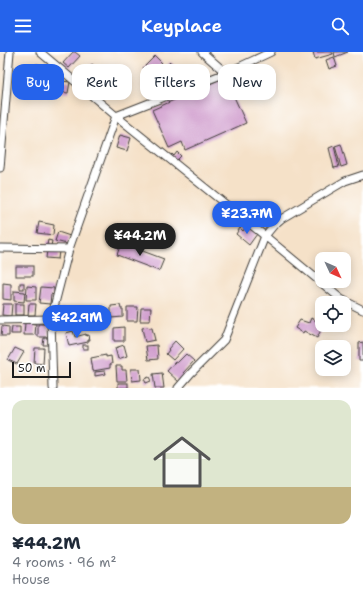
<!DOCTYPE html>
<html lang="en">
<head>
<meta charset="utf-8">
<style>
	:root { --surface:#fff; --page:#f2f2f3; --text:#1f2937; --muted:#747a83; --line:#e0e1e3; --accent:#2563eb }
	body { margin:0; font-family:"Shantell Sans",sans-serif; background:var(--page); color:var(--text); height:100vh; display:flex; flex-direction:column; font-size:15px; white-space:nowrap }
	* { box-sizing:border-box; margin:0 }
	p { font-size:13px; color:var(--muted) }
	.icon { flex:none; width:22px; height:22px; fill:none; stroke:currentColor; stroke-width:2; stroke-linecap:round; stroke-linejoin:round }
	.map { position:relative; height:336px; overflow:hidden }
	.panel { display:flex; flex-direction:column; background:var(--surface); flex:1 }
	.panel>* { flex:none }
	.top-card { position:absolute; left:12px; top:12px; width:339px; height:36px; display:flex; gap:8px }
	.needle { width:26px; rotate:134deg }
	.tools { position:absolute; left:315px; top:200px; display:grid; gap:8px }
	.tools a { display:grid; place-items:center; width:36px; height:36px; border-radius:8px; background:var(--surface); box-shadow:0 2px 10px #0003; font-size:20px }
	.scale { position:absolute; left:12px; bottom:10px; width:59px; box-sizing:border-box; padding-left:4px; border:2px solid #1c1c1c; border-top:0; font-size:11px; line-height:14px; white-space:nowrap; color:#1c1c1c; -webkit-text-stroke:3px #fff; paint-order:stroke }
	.price { position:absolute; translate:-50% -34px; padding:0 9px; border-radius:14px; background:var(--accent); color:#fff; font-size:13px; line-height:26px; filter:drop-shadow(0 1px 2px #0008) }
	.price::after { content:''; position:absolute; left:50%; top:24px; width:12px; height:9px; margin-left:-6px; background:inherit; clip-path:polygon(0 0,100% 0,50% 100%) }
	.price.on { background:#222; color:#fff }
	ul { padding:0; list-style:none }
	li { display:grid; align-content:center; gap:8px; height:212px; padding:0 12px }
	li+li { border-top:1px solid var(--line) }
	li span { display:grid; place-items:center; height:124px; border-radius:12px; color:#555 }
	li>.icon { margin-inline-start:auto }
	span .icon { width:72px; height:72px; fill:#fffc; stroke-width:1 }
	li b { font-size:17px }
	.pill { padding:0 14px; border-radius:12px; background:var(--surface); box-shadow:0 2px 10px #0003; font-size:14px; line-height:36px }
	.pill.on { background:var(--accent); color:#fff }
	header { display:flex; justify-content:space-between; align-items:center; height:52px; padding:0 12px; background:var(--accent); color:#fff; font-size:18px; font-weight:600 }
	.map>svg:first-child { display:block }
	.building { fill:#cd97ca }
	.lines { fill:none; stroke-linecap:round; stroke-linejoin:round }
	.street-casing { stroke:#3d3a36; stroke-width:9 }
	.street { stroke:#fff; stroke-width:7 }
</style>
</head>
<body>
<header><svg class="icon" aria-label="menu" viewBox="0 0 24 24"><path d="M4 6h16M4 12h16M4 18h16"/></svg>Keyplace<svg class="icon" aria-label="search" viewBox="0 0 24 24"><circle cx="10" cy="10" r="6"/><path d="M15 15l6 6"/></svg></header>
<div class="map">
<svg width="363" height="336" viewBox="0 0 363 336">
	<rect width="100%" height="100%" fill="#fff"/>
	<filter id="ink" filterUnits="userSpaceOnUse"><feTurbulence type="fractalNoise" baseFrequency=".025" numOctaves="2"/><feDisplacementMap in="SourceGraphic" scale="8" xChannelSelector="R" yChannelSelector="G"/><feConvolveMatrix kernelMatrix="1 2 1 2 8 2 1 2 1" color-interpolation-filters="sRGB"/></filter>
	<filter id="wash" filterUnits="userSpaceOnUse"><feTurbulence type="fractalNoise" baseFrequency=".012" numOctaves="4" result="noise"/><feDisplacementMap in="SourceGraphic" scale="16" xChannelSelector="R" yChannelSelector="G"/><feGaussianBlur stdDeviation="0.9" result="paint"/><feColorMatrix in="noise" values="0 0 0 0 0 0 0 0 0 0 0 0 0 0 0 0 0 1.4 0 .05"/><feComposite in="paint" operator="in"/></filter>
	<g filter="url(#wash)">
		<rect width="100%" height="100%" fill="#f5e1c8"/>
		<g id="blocks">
			<g class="building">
				<path d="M 73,0 L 75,0 L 80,4 L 69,16 L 63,11 Z"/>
				<path d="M 313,0 L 332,0 L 333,2 L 315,7 Z"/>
				<path d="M 334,0 L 348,0 L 335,5 Z"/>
				<path d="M 155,4 L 162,11 L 150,23 L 143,16 Z"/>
				<path d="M 334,5 L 337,14 L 329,17 L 326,8 Z"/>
				<path d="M 170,10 L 174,13 L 167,21 L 163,18 Z"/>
				<path d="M 36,12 L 45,13 L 41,33 L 33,32 Z"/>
				<path d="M 92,12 L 101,20 L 90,32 L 81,24 Z"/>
				<path d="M 176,20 L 180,25 L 177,27 L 180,31 L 167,40 L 161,31 Z"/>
				<path d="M 48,24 L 59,25 L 58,42 L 44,41 L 45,31 L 48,31 Z"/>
				<path d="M 225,25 L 246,71 L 185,98 L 182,90 L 169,96 L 152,58 Z"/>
				<path d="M 61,29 L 70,30 L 68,41 L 60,40 Z"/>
				<path d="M 120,83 L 131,86 L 127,99 L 116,96 Z"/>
				<path d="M 341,92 L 347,113 L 341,115 L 335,94 Z"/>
				<path d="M 334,94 L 339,115 L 334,116 L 329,96 Z"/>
				<path d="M 177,100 L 181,104 L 176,109 L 170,104 L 172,102 L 174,104 Z"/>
				<path d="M 39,170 L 54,173 L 53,183 L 37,181 Z"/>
				<path d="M 247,174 L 257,182 L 249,193 L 236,182 L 240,176 L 243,179 Z"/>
				<path d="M 58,180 L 70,184 L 67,192 L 55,189 Z"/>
				<path d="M 48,188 L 52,189 L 51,194 L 47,193 Z"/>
				<path d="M 121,191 L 164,207 L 159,219 L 117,203 Z"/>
				<path d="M 47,198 L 59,199 L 58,207 L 46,206 Z"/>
				<rect x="16" y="214" width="17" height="10"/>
				<path d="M 3,231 L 11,232 L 11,248 L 3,247 Z"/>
				<rect x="20" y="231" width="4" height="6"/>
				<path d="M 27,234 L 36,235 L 36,248 L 26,248 Z"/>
				<path d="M 41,235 L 54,236 L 54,243 L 51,242 L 50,252 L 39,251 Z"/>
				<path d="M 14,239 L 25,240 L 24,250 L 14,249 Z"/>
				<path d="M 3,252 L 12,252 L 11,264 L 2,263 Z"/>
				<rect x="15" y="252" width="9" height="11"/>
				<path d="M 29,252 L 36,252 L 35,263 L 28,263 Z"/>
				<path d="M 120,253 L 121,257 L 123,257 L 123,265 L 111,266 L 111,254 Z"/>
				<path d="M 127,255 L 138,255 L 137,269 L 127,269 Z"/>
				<path d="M 62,256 L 69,258 L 69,259 L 72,260 L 72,258 L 83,260 L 80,272 L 59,267 Z"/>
				<path d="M 141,256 L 151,256 L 150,269 L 140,269 Z"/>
				<path d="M 311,266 L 318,270 L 319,268 L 322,270 L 322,273 L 326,273 L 325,275 L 323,274 L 317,286 L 304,279 L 303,281 L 295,276 L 300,268 L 309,271 Z"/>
				<path d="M 57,270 L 64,271 L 63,276 L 56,275 Z"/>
				<path d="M 25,271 L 36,272 L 35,283 L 24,283 Z"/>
				<path d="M 38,272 L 49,272 L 48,285 L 38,285 Z"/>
				<path d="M 2,274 L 9,275 L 9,284 L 1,284 Z"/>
				<path d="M 12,275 L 20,275 L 20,282 L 11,282 Z"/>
				<path d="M 124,275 L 124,289 L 114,289 L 114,276 Z"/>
				<path d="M 148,275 L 149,276 L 152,276 L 155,288 L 145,290 L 142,276 Z"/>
				<path d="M 73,279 L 75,285 L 86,282 L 86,284 L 89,283 L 90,288 L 88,288 L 88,290 L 69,294 L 66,281 Z"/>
				<path d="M 44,286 L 50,286 L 49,293 L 43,293 Z"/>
				<path d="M 175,289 L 183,297 L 173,308 L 166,302 L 169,298 L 168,297 Z"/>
				<path d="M 363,290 L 363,309 L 359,309 L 359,291 Z"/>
				<rect x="83" y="293" width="5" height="4"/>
				<path d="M 124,293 L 127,304 L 118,307 L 115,296 Z"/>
				<path d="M 157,293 L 158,307 L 148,308 L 146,294 Z"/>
				<path d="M 15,296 L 24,300 L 17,312 L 8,308 Z"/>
				<path d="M 35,296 L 44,296 L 43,312 L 34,311 Z"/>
				<path d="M 186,302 L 194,309 L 183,321 L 185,323 L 179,330 L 167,319 L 175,310 L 177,311 Z"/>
				<path d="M 106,303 L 106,305 L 111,304 L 112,312 L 110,312 L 110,316 L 93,319 L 91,306 Z"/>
				<path d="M 116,314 L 122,314 L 122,318 L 126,318 L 127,329 L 117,329 Z"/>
				<path d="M 131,317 L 140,317 L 141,328 L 132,329 Z"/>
				<path d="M 105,319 L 106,322 L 95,324 L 95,320 Z"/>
				<path d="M 162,321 L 164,336 L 155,336 L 153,322 Z"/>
				<path d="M 149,325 L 151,329 L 146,331 L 144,327 Z"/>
				<rect x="118" y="331" width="10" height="5"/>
			</g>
		</g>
	</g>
	<g filter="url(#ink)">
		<use href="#blocks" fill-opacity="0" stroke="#3d3a36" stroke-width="1"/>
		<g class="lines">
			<g class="street-casing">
				<g id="street">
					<path d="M 40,0 L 116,64 L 265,184 L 341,247 L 363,258"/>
					<path d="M 202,0 L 226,21"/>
					<path d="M 0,116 L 10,0"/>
					<path d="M 0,196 L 69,197"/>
					<path d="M 0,268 L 51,267"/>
					<path d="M 53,336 L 51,267 L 69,197 L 116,64 L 226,21 L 271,0"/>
					<path d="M 178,336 L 191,321 L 224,288 L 265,184 L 274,173 L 281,167 L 345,129 L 363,123"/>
				</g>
			</g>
			<use href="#street" class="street"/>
		</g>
	</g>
</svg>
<div class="tools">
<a><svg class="needle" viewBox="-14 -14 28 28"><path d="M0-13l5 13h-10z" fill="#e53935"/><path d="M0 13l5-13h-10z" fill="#747a83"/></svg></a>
<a><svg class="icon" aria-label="locate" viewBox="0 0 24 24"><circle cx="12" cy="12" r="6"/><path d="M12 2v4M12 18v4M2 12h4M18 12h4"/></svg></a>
<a><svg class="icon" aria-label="layers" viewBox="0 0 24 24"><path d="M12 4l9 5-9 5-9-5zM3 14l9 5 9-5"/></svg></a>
</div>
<div class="scale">50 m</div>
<b class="price" style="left:247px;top:183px">¥23.7M</b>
<b class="price on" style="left:140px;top:205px">¥44.2M</b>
<b class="price" style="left:77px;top:287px">¥42.9M</b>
<div class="top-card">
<a class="pill on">Buy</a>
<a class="pill">Rent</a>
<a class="pill">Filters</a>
<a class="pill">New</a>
</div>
</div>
<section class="panel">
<ul>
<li><span style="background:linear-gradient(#dfe7d0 70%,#c2b280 0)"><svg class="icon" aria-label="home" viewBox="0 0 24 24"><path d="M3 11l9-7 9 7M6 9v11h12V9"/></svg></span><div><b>¥44.2M</b><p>4 rooms · 96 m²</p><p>House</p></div></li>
</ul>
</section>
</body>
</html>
